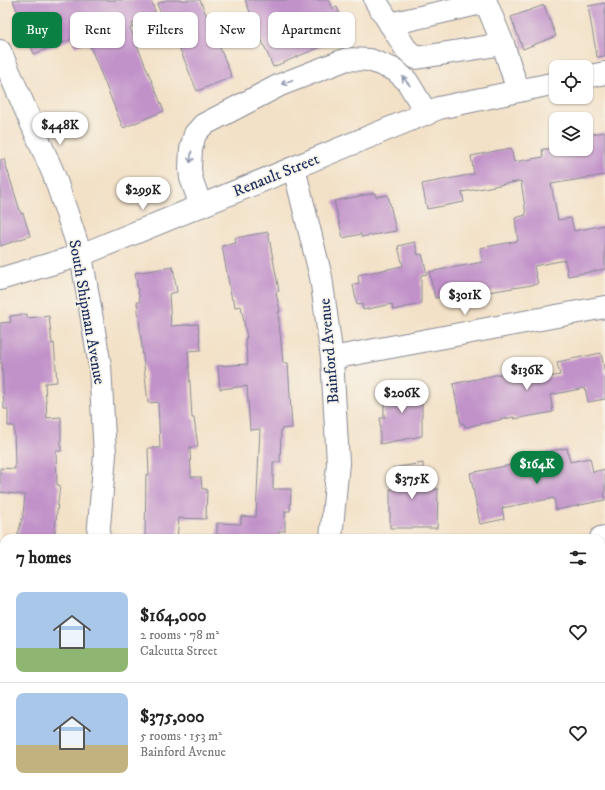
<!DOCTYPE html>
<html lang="en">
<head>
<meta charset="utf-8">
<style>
	:root { --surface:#fff; --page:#f2f2f2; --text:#222; --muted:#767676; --line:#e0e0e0; --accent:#0b8043 }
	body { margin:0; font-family:"IM FELL DW Pica",serif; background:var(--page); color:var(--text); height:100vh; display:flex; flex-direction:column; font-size:15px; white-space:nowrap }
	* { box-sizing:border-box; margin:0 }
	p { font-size:13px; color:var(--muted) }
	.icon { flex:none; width:22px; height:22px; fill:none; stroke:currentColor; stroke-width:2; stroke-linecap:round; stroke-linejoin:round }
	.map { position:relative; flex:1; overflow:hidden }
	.details { position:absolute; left:0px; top:534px; width:605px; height:256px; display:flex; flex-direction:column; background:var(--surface); border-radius:12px 12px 0 0; box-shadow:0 1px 3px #0004 }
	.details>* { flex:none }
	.guide { position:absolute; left:12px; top:12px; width:400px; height:36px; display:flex; gap:8px }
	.fabs { position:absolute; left:549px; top:60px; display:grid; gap:8px }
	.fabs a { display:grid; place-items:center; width:44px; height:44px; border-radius:8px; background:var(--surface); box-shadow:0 1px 3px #0004; font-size:20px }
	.price { position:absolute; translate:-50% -34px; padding:0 9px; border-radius:14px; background:#fff; color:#222; font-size:13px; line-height:26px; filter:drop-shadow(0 1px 2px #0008) }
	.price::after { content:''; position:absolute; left:50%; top:24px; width:12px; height:9px; margin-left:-6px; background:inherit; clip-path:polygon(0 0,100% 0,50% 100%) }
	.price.current { background:var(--accent); color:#fff }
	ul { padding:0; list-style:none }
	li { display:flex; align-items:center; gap:12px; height:100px; padding:0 16px }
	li+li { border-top:1px solid var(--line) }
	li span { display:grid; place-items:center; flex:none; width:112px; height:80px; border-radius:8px; color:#555 }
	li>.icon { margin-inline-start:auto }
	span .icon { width:48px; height:48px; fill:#fffc; stroke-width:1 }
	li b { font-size:17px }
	h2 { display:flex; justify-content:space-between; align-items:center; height:48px; padding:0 16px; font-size:17px }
	.chip { padding:0 14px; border-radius:8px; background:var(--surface); box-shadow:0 1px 3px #0004; font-size:14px; line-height:36px }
	.chip.current { background:var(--accent); color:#fff }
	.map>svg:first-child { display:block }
	.building { fill:#c192c9 }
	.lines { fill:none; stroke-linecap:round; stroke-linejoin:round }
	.minor-casing { stroke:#878892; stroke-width:24 }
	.minor { stroke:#fff; stroke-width:22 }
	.oneway { stroke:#8d97ae }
	.labels { text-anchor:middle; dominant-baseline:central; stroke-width:3.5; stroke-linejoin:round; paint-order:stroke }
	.street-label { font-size:16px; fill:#1b2f5e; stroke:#f7f3e8 }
</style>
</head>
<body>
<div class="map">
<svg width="605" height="790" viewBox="0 0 605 790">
	<rect width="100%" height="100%" fill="#f7f3e8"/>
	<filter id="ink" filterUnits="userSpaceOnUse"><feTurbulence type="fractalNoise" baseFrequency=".025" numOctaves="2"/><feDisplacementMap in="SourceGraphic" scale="8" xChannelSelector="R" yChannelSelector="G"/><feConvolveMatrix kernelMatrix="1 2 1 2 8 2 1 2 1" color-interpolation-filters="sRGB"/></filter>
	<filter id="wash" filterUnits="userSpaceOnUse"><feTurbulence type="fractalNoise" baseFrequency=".012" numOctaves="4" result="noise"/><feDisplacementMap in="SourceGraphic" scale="16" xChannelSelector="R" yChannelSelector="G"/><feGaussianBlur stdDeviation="0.9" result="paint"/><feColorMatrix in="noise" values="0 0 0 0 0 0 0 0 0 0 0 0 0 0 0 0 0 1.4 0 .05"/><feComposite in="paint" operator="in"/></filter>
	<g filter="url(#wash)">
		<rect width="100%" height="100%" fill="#f3e1c7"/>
		<g id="blocks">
			<g class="building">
				<path d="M 13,0 L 151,0 L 156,14 L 132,24 L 133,27 L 130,28 L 164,111 L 123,128 L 88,41 L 75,47 L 72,39 L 34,54 Z"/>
				<path d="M 166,0 L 200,0 L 232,77 L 197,91 L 179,47 L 175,48 L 157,4 Z"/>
				<path d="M 245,0 L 329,0 L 333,9 L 337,7 L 345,28 L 341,30 L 344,37 L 273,67 Z"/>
				<path d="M 605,3 L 605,56 L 597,57 L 588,6 Z"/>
				<path d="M 544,5 L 556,36 L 523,49 L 511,17 Z"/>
				<path d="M 605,132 L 605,175 L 551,184 L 558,220 L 571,218 L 574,231 L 605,225 L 605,269 L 568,276 L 565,260 L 534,266 L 538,284 L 488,292 L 487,289 L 435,298 L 429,272 L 483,262 L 480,248 L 518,241 L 515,218 L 526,215 L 521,181 L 462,192 L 464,202 L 427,209 L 422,184 L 474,174 L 471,156 L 511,148 L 514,162 L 543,157 L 542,149 L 586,149 L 586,135 Z"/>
				<path d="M 4,159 L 21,214 L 23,213 L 30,236 L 0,246 L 0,160 Z"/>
				<path d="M 375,193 L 376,197 L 388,195 L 396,231 L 361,237 L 361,234 L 343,238 L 334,201 Z"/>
				<path d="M 268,232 L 279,291 L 276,292 L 280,312 L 278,312 L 283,363 L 288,363 L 292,428 L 281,429 L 280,462 L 273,462 L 273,489 L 291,489 L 290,511 L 285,511 L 285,531 L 279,531 L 279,538 L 217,538 L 217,523 L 241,524 L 241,516 L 256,517 L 260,429 L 250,430 L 247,386 L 220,389 L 218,366 L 248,364 L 245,338 L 247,338 L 241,306 L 235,307 L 234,300 L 232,300 L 222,246 L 236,243 L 235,238 Z"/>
				<path d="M 415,242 L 418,255 L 422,254 L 427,274 L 421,275 L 421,304 L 393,310 L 392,304 L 363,310 L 362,304 L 357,305 L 353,285 L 359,284 L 358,275 L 403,266 L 398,246 Z"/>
				<path d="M 173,267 L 177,292 L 169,294 L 171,326 L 198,324 L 201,350 L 188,351 L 192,418 L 194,418 L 198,447 L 190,447 L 191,477 L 201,477 L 202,489 L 207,489 L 206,519 L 179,518 L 177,538 L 145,538 L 146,474 L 149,475 L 148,448 L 160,448 L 158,402 L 148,403 L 137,302 L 140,302 L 135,273 Z"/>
				<path d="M 27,314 L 27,318 L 49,316 L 52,344 L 54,343 L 57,382 L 45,383 L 47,418 L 61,417 L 61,451 L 56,451 L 57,485 L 60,485 L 54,538 L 17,538 L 23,515 L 25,495 L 0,492 L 0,468 L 15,469 L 14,426 L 8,426 L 8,409 L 4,409 L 2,363 L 0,363 L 0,323 L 11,322 L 10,316 Z"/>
				<path d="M 601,353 L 605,374 L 605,399 L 588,402 L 585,388 L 550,395 L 553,412 L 514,419 L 514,417 L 465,427 L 464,423 L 461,424 L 453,384 L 528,368 L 531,380 L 560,375 L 557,362 Z"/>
				<path d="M 384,387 L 422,387 L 422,436 L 380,444 L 380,418 L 384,418 Z"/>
				<path d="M 567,448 L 570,462 L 590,458 L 593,472 L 605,469 L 605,500 L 556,510 L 554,498 L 502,508 L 504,519 L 480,524 L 470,473 L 541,459 L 540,453 Z"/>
				<path d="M 423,463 L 423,489 L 438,489 L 437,528 L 390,528 L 390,489 L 393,489 L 393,468 Z"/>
			</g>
		</g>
	</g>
	<g filter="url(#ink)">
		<use href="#blocks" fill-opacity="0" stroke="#878892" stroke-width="1"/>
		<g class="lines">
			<g class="minor-casing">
				<g id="minor">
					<path d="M 375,0 L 406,49 L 416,58 L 503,44"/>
					<path d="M 485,0 L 503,44 L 518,91"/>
					<path d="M 390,24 L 486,2"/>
					<path d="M 0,51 L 54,175 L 81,255 L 100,366 L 105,455 L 98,538"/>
					<path d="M 586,77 L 605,73"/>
					<path d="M 294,168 L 321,277 L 332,358 L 338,463 L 331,538"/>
					<path d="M 201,206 L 191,178 L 190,168 L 191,149 L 195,134 L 203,125 L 280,85 L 347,59 L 370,60 L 395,70 L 407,81 L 427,114"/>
					<path d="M 0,279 L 81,255 L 439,108 L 556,83"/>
					<path d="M 332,358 L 605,307"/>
					<path d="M 601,538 L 605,537"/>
					<path d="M 601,594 L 605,614"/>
					<path d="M 18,790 L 20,786"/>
					<path d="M 276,790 L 277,786"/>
				</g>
			</g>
			<use href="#minor" class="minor"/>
		</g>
		<defs><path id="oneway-shaft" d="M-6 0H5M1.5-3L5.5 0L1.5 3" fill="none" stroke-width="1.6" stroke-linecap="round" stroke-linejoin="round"/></defs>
		<g class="oneway">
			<use href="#oneway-shaft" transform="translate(406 81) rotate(-131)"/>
			<use href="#oneway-shaft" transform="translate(287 82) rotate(159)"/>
			<use href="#oneway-shaft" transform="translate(191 157) rotate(95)"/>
		</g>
	</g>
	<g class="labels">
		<g class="street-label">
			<text transform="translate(276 175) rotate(-22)">Renault Street</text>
			<text transform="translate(87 312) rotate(80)">South Shipman Avenue</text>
			<text transform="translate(329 351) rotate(-95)">Bainford Avenue</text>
		</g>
	</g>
</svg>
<div class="fabs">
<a><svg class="icon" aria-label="locate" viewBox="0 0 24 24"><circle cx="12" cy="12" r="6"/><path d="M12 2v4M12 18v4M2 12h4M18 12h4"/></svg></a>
<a><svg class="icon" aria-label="layers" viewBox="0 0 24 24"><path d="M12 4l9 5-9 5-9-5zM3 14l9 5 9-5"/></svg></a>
</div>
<b class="price" style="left:60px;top:146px">$448K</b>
<b class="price" style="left:143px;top:211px">$299K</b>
<b class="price" style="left:465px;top:316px">$301K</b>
<b class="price" style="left:527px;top:391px">$136K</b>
<b class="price" style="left:402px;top:414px">$206K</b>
<b class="price current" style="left:537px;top:485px">$164K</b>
<b class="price" style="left:412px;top:500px">$375K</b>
<div class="guide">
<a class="chip current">Buy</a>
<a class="chip">Rent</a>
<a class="chip">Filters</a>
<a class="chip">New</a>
<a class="chip">Apartment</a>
</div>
<section class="details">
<h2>7 homes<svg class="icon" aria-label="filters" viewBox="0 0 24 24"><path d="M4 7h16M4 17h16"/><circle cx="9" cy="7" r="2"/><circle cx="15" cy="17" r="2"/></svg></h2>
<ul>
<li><span style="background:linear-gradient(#a9c7e8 70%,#8fb573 0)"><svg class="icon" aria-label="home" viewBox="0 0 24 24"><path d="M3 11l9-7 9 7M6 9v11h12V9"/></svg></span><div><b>$164,000</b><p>2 rooms · 78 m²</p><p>Calcutta Street</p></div><svg class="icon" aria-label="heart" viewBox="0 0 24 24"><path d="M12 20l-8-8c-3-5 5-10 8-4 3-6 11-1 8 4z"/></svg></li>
<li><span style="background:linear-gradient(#a9c7e8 65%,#c2b280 0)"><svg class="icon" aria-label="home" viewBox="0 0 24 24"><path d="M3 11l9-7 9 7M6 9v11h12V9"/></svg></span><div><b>$375,000</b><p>5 rooms · 153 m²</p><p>Bainford Avenue</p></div><svg class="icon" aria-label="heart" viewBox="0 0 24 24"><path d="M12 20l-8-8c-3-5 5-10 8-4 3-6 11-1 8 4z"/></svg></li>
</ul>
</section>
</div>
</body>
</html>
